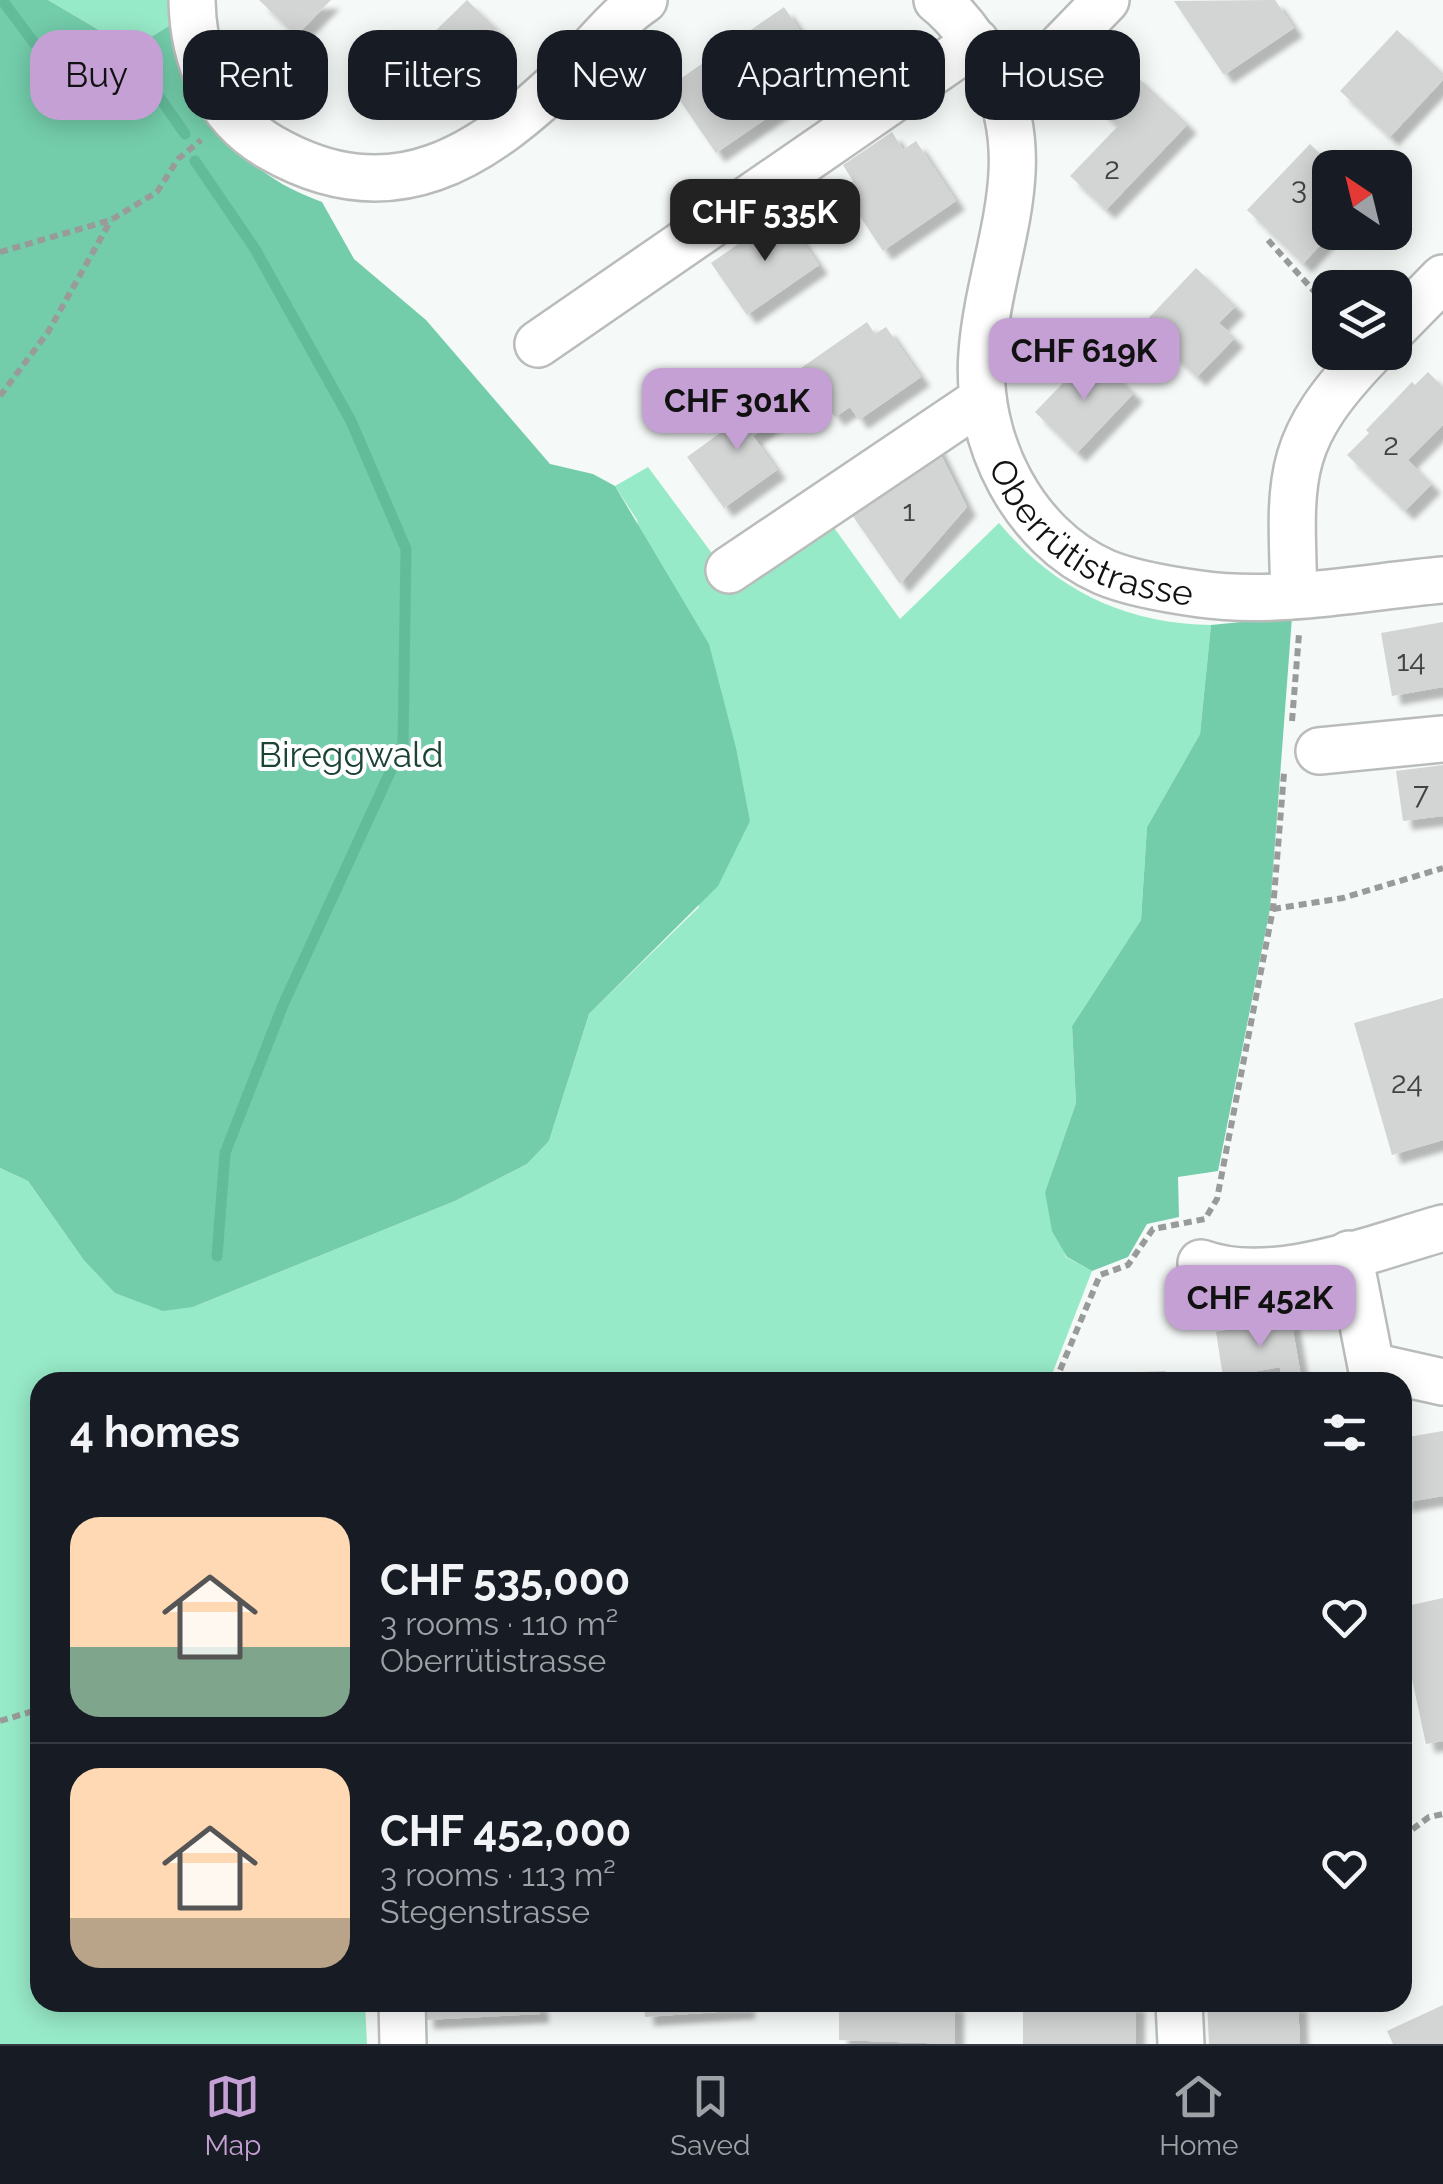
<!DOCTYPE html>
<html lang="en">
<head>
<meta charset="utf-8">
<style>
	:root { --surface:#171b24; --page:#20242c; --text:#f1f3f6; --muted:#9ea1a6; --line:#363941; --accent:#c4a0d4 }
	body { margin:0; font-family:Raleway,sans-serif; background:var(--page); color:var(--text); height:100vh; display:flex; flex-direction:column; font-size:38px; white-space:nowrap }
	* { box-sizing:border-box; margin:0 }
	p { font-size:32px; color:var(--muted) }
	.icon { flex:none; width:55px; height:55px; fill:none; stroke:currentColor; stroke-width:2; stroke-linecap:round; stroke-linejoin:round }
	.map { position:relative; flex:1; overflow:hidden }
	.side { position:absolute; left:30px; top:1372px; width:1382px; height:640px; display:flex; flex-direction:column; background:var(--surface); border-radius:30px; box-shadow:0 5px 25px #0003 }
	.side>* { flex:none }
	.banner { position:absolute; left:30px; top:30px; width:1385px; height:90px; display:flex; gap:20px }
	.needle { width:65px; rotate:325deg }
	.buttons { position:absolute; left:1312px; top:150px; display:grid; gap:20px }
	.buttons a { display:grid; place-items:center; width:100px; height:100px; border-radius:20px; background:var(--surface); box-shadow:0 5px 25px #0003; font-size:50px }
	.price { position:absolute; translate:-50% -85px; padding:0 22px; border-radius:20px; background:var(--accent); color:#111; font-size:32px; line-height:65px; filter:drop-shadow(0 2px 5px #0008) }
	.price::after { content:''; position:absolute; left:50%; top:60px; width:30px; height:22px; margin-left:-15px; background:inherit; clip-path:polygon(0 0,100% 0,50% 100%) }
	.price.on { background:#222; color:#fff }
	ul { padding:0; list-style:none }
	li { display:flex; align-items:center; gap:30px; height:250px; padding:0 40px }
	li+li { border-top:2px solid var(--line) }
	li span { display:grid; place-items:center; flex:none; width:280px; height:200px; border-radius:30px; color:#555 }
	li>.icon { margin-inline-start:auto }
	span .icon { width:120px; height:120px; fill:#fffc; stroke-width:1 }
	li b { font-size:42px }
	h2 { display:flex; justify-content:space-between; align-items:center; height:120px; padding:0 40px; font-size:42px }
	.chip { padding:0 35px; border-radius:30px; background:var(--surface); box-shadow:0 5px 25px #0003; font-size:35px; line-height:90px }
	.chip.on { background:var(--accent); color:#111 }
	.tab-bar { display:flex; justify-content:space-around; align-items:center; height:140px; border-top:2px solid var(--line); background:var(--surface); font-size:28px; color:var(--muted) }
	.tab-bar a { display:grid; justify-items:center; gap:5px }
	.tab-bar .on { color:var(--accent) }
	.map>svg:first-child { display:block }
	.green { fill:#97eac8 }
	.forest { fill:#73cdaa }
	.lines { fill:none; stroke-linecap:round; stroke-linejoin:round }
	.stream { stroke:#62bc9a; stroke-width:11 }
	.building { fill:#d2d5d4; filter:url(#shadow) }
	.minor-casing { stroke:#b9bcba; stroke-width:50 }
	.path { stroke:#989b99; stroke-width:6; stroke-dasharray:8 5; stroke-linecap:butt }
	.minor { stroke:#fff; stroke-width:45 }
	.labels { text-anchor:middle; dominant-baseline:central; stroke-width:8; stroke-linejoin:round; paint-order:stroke }
	.number-label { font-size:30px; fill:#414342 }
	.street-label { font-size:35px; fill:#111212; stroke:#fff }
	.park-label { font-size:35px; fill:#1c4435; stroke:#fff }
</style>
</head>
<body>
<div class="map">
<svg width="1443" height="2044" viewBox="0 0 1443 2044">
	<defs>
		<filter id="shadow"><feDropShadow dx="9" dy="9" stdDeviation="2.5" flood-color="#0004"/></filter>
	</defs>
	<rect width="100%" height="100%" fill="#f5f9f7"/>
	<g class="green">
		<path d="M 48,0 L 171,0 L 174,23 L 131,49 Z"/>
		<path d="M 648,467 L 734,583 L 827,518 L 900,619 L 999,523 C 1056,590 1123,623 1211,625 L 1200,734 L 1147,827 L 1141,920 L 1072,1026 L 1076,1103 L 1045,1192 L 1066,1257 L 1092,1271 L 1049,1382 L 40,1382 L 40,2002 L 365,2003 L 367,2044 L 0,2044 L 0,1168 L 28,1181 L 83,1259 L 193,1307 L 455,1201 L 527,1164 L 549,1141 L 589,1014 L 699,907 L 637,520 L 615,486 Z"/>
	</g>
	<g class="forest">
		<path d="M 0,0 L 48,0 L 131,49 L 174,23 C 215,111 223,166 322,202 L 354,259 L 426,320 L 550,464 L 593,474 L 615,486 L 709,644 L 736,748 L 750,821 L 718,886 L 589,1014 L 549,1141 L 527,1164 L 455,1201 L 193,1307 L 163,1311 L 115,1293 L 83,1259 L 28,1181 L 0,1168 Z"/>
		<path d="M 1292,617 L 1270,909 L 1218,1171 L 1178,1177 L 1179,1217 L 1147,1224 L 1128,1257 L 1092,1271 L 1067,1257 L 1052,1231 L 1045,1192 L 1076,1103 L 1072,1026 L 1141,920 L 1147,827 L 1200,734 L 1211,625 Z"/>
	</g>
	<g class="lines">
		<g class="stream">
			<path d="M 2,0 L 35,44 C 129,54 132,56 185,134"/>
			<path d="M 195,161 L 255,249 L 351,421 L 406,549 L 403,744 L 283,1005 L 225,1153 L 217,1256"/>
		</g>
	</g>
	<g class="building">
		<path d="M 259,0 L 331,0 L 296,36 Z"/>
		<path d="M 467,0 L 501,33 L 462,74 L 426,40 Z"/>
		<path d="M 1275,0 L 1294,28 L 1224,75 L 1174,1 Z"/>
		<path d="M 784,7 L 830,75 L 716,153 L 670,86 Z"/>
		<path d="M 1397,30 L 1443,73 L 1443,80 L 1390,137 L 1340,91 Z"/>
		<path d="M 1133,73 L 1188,124 L 1106,210 L 1070,176 L 1118,126 L 1099,109 Z"/>
		<path d="M 892,132 L 903,150 L 916,141 L 956,201 L 883,251 L 842,189 L 853,181 L 843,165 Z"/>
		<path d="M 1310,144 L 1335,168 L 1330,168 L 1330,209 L 1318,222 L 1330,234 L 1303,264 L 1247,210 Z"/>
		<path d="M 783,213 L 819,265 L 747,315 L 711,263 Z"/>
		<path d="M 1196,268 L 1236,306 L 1219,323 L 1235,338 L 1197,377 L 1142,325 Z"/>
		<path d="M 867,322 L 875,334 L 886,327 L 921,377 L 859,420 L 850,407 L 835,417 L 801,368 Z"/>
		<path d="M 1092,353 L 1134,393 L 1077,453 L 1035,412 Z"/>
		<path d="M 1428,372 L 1443,387 L 1443,425 L 1408,460 L 1432,484 L 1405,511 L 1347,455 L 1369,433 L 1366,430 L 1412,382 L 1415,385 Z"/>
		<path d="M 757,390 L 778,418 L 753,436 L 777,470 L 724,508 L 687,457 L 738,420 L 731,409 Z"/>
		<path d="M 933,439 L 967,507 L 900,584 L 850,512 Z"/>
		<path d="M 1443,622 L 1443,687 L 1392,696 L 1381,633 Z"/>
		<path d="M 1443,765 L 1443,816 L 1403,821 L 1396,771 Z"/>
		<path d="M 1443,998 L 1443,1140 L 1392,1155 L 1354,1023 Z"/>
		<path d="M 1291,1319 L 1302,1382 L 1283,1382 L 1280,1367 L 1223,1377 L 1216,1332 Z"/>
		<path d="M 1166,1371 L 1166,1382 L 1094,1382 L 1094,1376 L 1115,1373 Z"/>
		<path d="M 1443,1431 L 1443,1496 L 1402,1503 L 1402,1438 Z"/>
		<path d="M 1443,1598 L 1443,1741 L 1426,1744 L 1402,1633 L 1402,1607 Z"/>
		<path d="M 424,2002 L 539,2002 L 540,2014 L 425,2020 Z"/>
		<path d="M 644,2002 L 746,2002 L 746,2010 L 645,2017 Z"/>
		<path d="M 839,2002 L 955,2002 L 955,2044 L 839,2040 Z"/>
		<rect x="1023" y="2002" width="113" height="42"/>
		<path d="M 1207,2002 L 1298,2002 L 1300,2044 L 1209,2044 Z"/>
		<path d="M 1443,2005 L 1443,2044 L 1393,2044 L 1387,2031 Z"/>
	</g>
	<g class="lines">
		<g class="minor-casing">
			<g id="minor">
				<path d="M 192,0 C 193,61 216,115 270,147 C 393,218 483,157 573,69 C 595,47 618,17 644,0"/>
				<path id="s1" d="M 937,0 C 961,19 978,45 992,72 C 1040,167 989,256 982,353 C 975,440 1023,536 1104,572 C 1132,584 1171,590 1200,594 C 1278,605 1365,587 1443,580"/>
				<path d="M 1007,102 L 1106,0"/>
				<path d="M 1395,327 L 1443,278"/>
				<path d="M 538,344 L 976,42"/>
				<path d="M 729,570 L 983,399"/>
				<path d="M 1294,593 C 1290,476 1285,441 1371,352"/>
				<path d="M 1319,751 L 1443,739"/>
				<path d="M 1349,1254 L 1371,1366 L 1443,1382"/>
				<path d="M 1201,1263 C 1272,1289 1372,1248 1443,1228"/>
				<path d="M 402,2002 L 403,2044"/>
				<path d="M 1179,2002 L 1181,2044"/>
			</g>
		</g>
		<g class="path">
			<path d="M 1268,240 L 1330,309"/>
			<path d="M 0,252 L 111,220 L 157,192 L 178,159 L 201,140"/>
			<path d="M 0,396 L 48,332 L 111,220"/>
			<path d="M 1292,721 L 1299,634"/>
			<path d="M 1273,909 L 1343,898 L 1443,868"/>
			<path d="M 1055,1382 L 1100,1275 L 1128,1265 L 1153,1229 L 1205,1219 L 1217,1199 L 1273,909 L 1284,773"/>
			<path d="M 0,1721 L 40,1709"/>
			<path d="M 1402,1837 L 1429,1817 L 1443,1814"/>
			<path d="M 1402,1866 L 1402,1884"/>
		</g>
		<use href="#minor" class="minor"/>
	</g>
	<g class="labels">
		<g class="number-label">
			<text x="1112" y="168">2</text>
			<text x="1299" y="188">3</text>
			<text x="1391" y="444">2</text>
			<text x="909" y="510">1</text>
			<text x="1411" y="660">14</text>
			<text x="1421" y="793">7</text>
			<text x="1407" y="1082">24</text>
		</g>
		<g class="street-label">
			<text stroke="none"><textPath href="#s1" startOffset="612">Oberrütistrasse</textPath></text>
		</g>
		<g class="park-label">
			<text x="351" y="754">Bireggwald</text>
		</g>
	</g>
</svg>
<div class="buttons">
<a><svg class="needle" viewBox="-14 -14 28 28"><path d="M0-13l5 13h-10z" fill="#e53935"/><path d="M0 13l5-13h-10z" fill="#9ea1a6"/></svg></a>
<a><svg class="icon" aria-label="layers" viewBox="0 0 24 24"><path d="M12 4l9 5-9 5-9-5zM3 14l9 5 9-5"/></svg></a>
</div>
<b class="price on" style="left:765px;top:264px">CHF 535K</b>
<b class="price" style="left:1084px;top:403px">CHF 619K</b>
<b class="price" style="left:737px;top:453px">CHF 301K</b>
<b class="price" style="left:1260px;top:1350px">CHF 452K</b>
<div class="banner">
<a class="chip on">Buy</a>
<a class="chip">Rent</a>
<a class="chip">Filters</a>
<a class="chip">New</a>
<a class="chip">Apartment</a>
<a class="chip">House</a>
</div>
<section class="side">
<h2>4 homes<svg class="icon" aria-label="filters" viewBox="0 0 24 24"><path d="M4 7h16M4 17h16"/><circle cx="9" cy="7" r="2"/><circle cx="15" cy="17" r="2"/></svg></h2>
<ul>
<li><span style="background:linear-gradient(#ffd9b3 65%,#7fa58c 0)"><svg class="icon" aria-label="home" viewBox="0 0 24 24"><path d="M3 11l9-7 9 7M6 9v11h12V9"/></svg></span><div><b>CHF 535,000</b><p>3 rooms · 110 m²</p><p>Oberrütistrasse</p></div><svg class="icon" aria-label="heart" viewBox="0 0 24 24"><path d="M12 20l-8-8c-3-5 5-10 8-4 3-6 11-1 8 4z"/></svg></li>
<li><span style="background:linear-gradient(#ffd9b3 75%,#b9a48a 0)"><svg class="icon" aria-label="home" viewBox="0 0 24 24"><path d="M3 11l9-7 9 7M6 9v11h12V9"/></svg></span><div><b>CHF 452,000</b><p>3 rooms · 113 m²</p><p>Stegenstrasse</p></div><svg class="icon" aria-label="heart" viewBox="0 0 24 24"><path d="M12 20l-8-8c-3-5 5-10 8-4 3-6 11-1 8 4z"/></svg></li>
</ul>
</section>
</div>
<nav class="tab-bar">
<a class="on"><svg class="icon" aria-label="map" viewBox="0 0 24 24"><path d="M3 6l6-2 6 2 6-2v14l-6 2-6-2-6 2zM9 4v14M15 6v14"/></svg>Map</a>
<a><svg class="icon" aria-label="saved" viewBox="0 0 24 24"><path d="M7 4h10v16l-5-4-5 4z"/></svg>Saved</a>
<a><svg class="icon" aria-label="home" viewBox="0 0 24 24"><path d="M3 11l9-7 9 7M6 9v11h12V9"/></svg>Home</a>
</nav>
</body>
</html>
